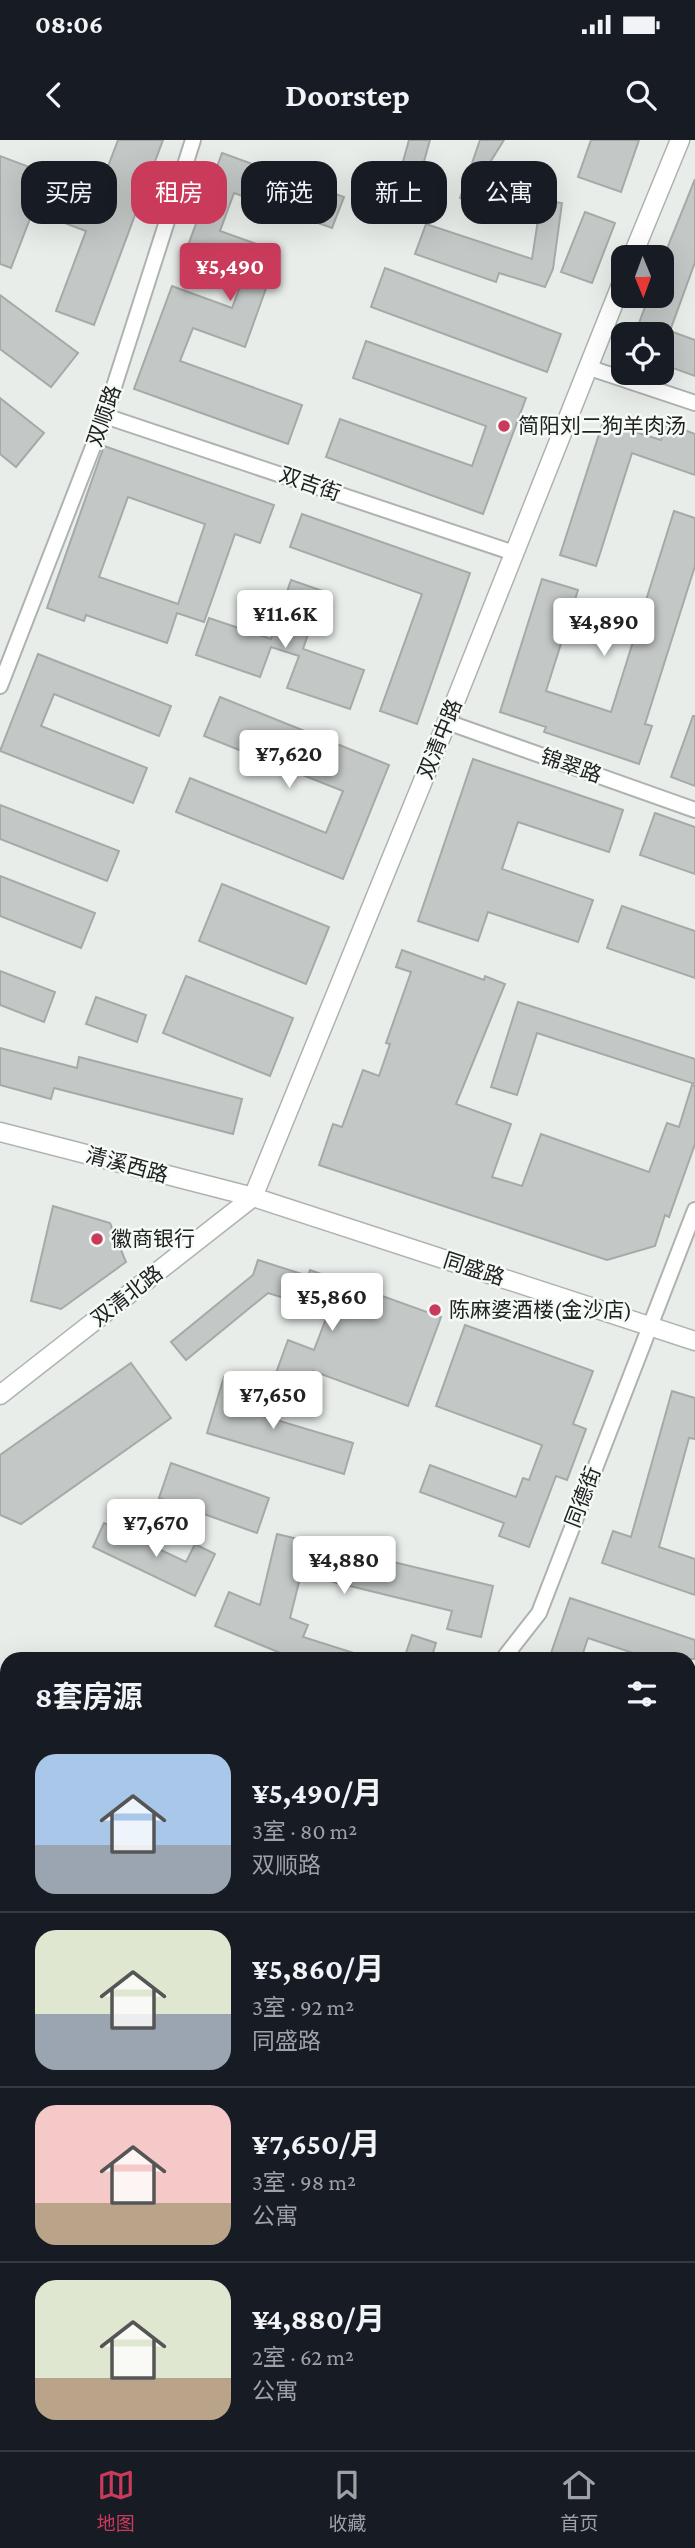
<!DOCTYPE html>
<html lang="zh">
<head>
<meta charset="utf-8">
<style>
	:root { --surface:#171b24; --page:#20242c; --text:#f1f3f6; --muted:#9ea1a6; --line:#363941; --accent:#ca3a5b }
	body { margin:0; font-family:"Crimson Pro","Noto Sans SC",serif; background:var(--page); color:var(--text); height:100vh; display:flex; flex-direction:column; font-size:26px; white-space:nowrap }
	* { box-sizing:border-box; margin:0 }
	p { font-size:23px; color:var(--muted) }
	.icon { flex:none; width:38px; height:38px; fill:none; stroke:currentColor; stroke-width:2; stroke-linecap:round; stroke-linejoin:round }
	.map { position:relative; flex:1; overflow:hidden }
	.panel { position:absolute; left:0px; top:1512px; width:696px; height:798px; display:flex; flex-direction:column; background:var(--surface); border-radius:21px 21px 0 0; box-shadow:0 7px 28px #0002 }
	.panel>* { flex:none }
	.top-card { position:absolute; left:21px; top:21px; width:654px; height:63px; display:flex; gap:14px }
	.needle { width:46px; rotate:179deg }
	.tools { position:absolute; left:611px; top:105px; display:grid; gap:14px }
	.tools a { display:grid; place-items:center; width:63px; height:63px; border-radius:14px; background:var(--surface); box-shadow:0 7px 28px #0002; font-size:35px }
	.price { position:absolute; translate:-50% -60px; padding:0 16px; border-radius:7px; background:#fff; color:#222; font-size:23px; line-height:46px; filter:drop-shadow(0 2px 4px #0008) }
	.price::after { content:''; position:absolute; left:50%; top:42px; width:21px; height:16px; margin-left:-10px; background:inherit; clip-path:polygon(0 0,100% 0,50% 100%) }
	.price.on { background:var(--accent); color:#fff }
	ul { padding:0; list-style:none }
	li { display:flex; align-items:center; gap:21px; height:175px; padding:0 35px }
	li+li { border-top:2px solid var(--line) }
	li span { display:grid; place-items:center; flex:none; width:196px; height:140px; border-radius:21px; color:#555 }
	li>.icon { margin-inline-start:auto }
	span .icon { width:84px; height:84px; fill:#fffc; stroke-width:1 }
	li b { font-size:30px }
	h2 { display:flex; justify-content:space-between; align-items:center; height:84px; padding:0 35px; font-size:30px }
	.chip { padding:0 24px; border-radius:21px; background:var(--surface); box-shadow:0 7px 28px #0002; font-size:24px; line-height:63px }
	.chip.on { background:var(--accent); color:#fff }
	.status { display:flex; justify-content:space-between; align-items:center; height:49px; padding:0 35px; background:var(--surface); direction:ltr }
	.status svg { height:19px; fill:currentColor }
	header { display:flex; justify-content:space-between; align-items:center; height:91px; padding:0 35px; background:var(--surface); font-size:32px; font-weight:700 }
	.tab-bar { display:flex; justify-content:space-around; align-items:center; height:98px; border-top:2px solid var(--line); background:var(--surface); font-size:19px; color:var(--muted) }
	.tab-bar a { display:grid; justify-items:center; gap:4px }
	.tab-bar .on { color:var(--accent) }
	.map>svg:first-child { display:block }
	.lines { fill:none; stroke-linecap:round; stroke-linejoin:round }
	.river { stroke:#2fa776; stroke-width:32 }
	.building { fill:#c3c8c6; stroke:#a5aaa7; stroke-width:2; fill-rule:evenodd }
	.minor-casing { stroke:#aeb3b0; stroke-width:18 }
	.tertiary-casing { stroke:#aeb3b0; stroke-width:21 }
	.minor { stroke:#fff; stroke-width:14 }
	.tertiary { stroke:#fff; stroke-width:18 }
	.poi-dot { fill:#ca3a5b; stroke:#f5faf7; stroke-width:2.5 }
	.labels { text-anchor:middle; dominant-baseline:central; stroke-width:5; stroke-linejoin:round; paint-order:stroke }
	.street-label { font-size:21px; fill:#202221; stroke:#f5faf7 }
	.poi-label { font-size:21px; fill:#202221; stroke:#f5faf7; text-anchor:start }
</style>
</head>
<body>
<div class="status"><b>08:06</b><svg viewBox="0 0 49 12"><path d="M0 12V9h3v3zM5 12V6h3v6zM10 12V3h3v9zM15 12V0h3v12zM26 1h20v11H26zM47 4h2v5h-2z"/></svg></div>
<header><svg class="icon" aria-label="back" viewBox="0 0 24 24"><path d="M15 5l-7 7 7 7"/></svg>Doorstep<svg class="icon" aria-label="search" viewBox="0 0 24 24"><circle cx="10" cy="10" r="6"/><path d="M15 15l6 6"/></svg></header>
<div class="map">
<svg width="695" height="2310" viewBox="0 0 695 2310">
	<rect width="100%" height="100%" fill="#e8edea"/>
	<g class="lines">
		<g class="river">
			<path d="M 690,2105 L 695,2098"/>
			<path d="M 0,2271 L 7,2276"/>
			<path d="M 41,2303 L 50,2310"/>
			<path d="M 368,2310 L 388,2303"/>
		</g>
	</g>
	<g class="building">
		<path d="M 118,0 L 163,0 L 94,185 L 56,171 L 86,91 L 33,71 L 11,128 L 0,124 L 0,16 L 98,53 Z"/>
		<path d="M 409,0 L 430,0 L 416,50 L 424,53 L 418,75 L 390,68 Z"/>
		<path d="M 480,0 L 504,0 L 484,32 L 532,48 L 526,66 L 473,48 L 465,61 L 460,58 Z"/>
		<path d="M 591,0 L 639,0 L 621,52 L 578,37 Z"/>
		<path d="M 222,13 L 344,57 L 332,88 L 234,53 L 220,91 L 279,112 L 245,207 L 193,188 L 180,221 L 302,265 L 288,304 L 134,249 L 172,146 L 232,168 L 245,133 L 186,111 Z"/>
		<path d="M 695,39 L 695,122 L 670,191 L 695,200 L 695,236 L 662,224 L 662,194 L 635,194 L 649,156 L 662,156 L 662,121 Z"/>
		<path d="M 541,60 L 562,63 L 553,129 L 545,147 L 499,133 L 496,142 L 415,114 L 426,84 L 532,119 Z"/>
		<path d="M 585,72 L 615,83 L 592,143 L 561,132 Z"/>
		<path d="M 385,128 L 561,194 L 547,232 L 371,167 Z"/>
		<path d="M 0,155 L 78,213 L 51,247 L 0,209 Z"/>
		<path d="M 366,201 L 526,258 L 483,374 L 326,317 L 340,279 L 472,326 L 486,286 L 353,238 Z"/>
		<path d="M 0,258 L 44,293 L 16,327 L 0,314 Z"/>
		<path d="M 603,282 L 661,300 L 667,283 L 695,294 L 695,335 L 632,313 L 596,426 L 560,415 Z"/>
		<path d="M 104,306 L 274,365 L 260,403 L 235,394 L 204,482 L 177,473 L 167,503 L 86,475 L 84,481 L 47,468 ZM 128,357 L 205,384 L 178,464 L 99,437 Z"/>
		<path d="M 674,371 L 695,378 L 695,426 L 645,584 L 652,586 L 639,624 L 544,592 L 546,587 L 500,572 L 542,439 L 578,450 L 546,551 L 611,572 Z"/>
		<path d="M 302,374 L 470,433 L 417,584 L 380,571 L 422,454 L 290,407 Z"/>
		<path d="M 291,440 L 323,451 L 303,509 L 364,530 L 350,569 L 287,548 L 299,516 L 271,507 L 260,537 L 196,515 L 209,478 L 271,499 Z"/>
		<path d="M 38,514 L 171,566 L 159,596 L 54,554 L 41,586 L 147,628 L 133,663 L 0,611 Z"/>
		<path d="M 220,557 L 389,625 L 343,739 L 176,672 L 190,638 L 326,693 L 343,651 L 204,596 Z"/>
		<path d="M 693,576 L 695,576 L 695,646 L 671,637 Z"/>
		<path d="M 473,619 L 623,670 L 609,712 L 518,682 L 502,729 L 593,760 L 578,802 L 488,772 L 478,801 L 418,781 Z"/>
		<path d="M 0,665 L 119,711 L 107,741 L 0,699 Z"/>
		<path d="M 655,673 L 695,687 L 695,734 L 640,715 Z"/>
		<path d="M 0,736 L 95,773 L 81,808 L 0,776 Z"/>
		<path d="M 222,744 L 329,787 L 306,844 L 199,801 Z"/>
		<path d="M 622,766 L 695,791 L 695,838 L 607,808 Z"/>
		<path d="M 402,810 L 484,840 L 485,836 L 505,844 L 456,964 L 511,984 L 492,1037 L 522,1046 L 541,994 L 649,1032 L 667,983 L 679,987 L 692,945 L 695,946 L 695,1004 L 669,1077 L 665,1075 L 655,1106 L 607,1120 L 319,1025 L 333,984 L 342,987 L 363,930 L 379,936 L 390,904 L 386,903 L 411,832 L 396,827 Z"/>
		<path d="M 0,831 L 55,852 L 44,882 L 0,865 Z"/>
		<path d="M 186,836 L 293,878 L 270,936 L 163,893 Z"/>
		<path d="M 96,857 L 146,875 L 137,902 L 86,884 Z"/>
		<path d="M 518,862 L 695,919 L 695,944 L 537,893 L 517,955 L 491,947 Z"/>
		<path d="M 0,908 L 77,928 L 79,917 L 242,959 L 233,994 L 54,948 L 51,959 L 0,945 Z"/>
		<path d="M 53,1066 L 110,1083 L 126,1122 L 61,1169 L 31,1161 Z"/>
		<path d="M 258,1120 L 308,1136 L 310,1130 L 441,1177 L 408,1266 L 313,1231 L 303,1256 L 272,1244 L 288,1200 L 314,1210 L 327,1176 L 297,1166 L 298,1162 L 268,1153 L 186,1220 L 171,1202 L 253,1135 Z"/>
		<path d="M 465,1185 L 593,1231 L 573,1284 L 586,1289 L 567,1340 L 556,1336 L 529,1407 L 499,1396 L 504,1383 L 420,1352 L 430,1325 L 516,1357 L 523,1338 L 529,1340 L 542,1305 L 436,1266 Z"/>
		<path d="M 131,1223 L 171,1278 L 21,1384 L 0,1375 L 0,1315 Z"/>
		<path d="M 224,1237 L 258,1247 L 250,1272 L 353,1303 L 344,1334 L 207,1293 Z"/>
		<path d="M 672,1251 L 695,1258 L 695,1299 L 689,1298 L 659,1407 L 695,1419 L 695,1455 L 602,1423 L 613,1391 L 631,1397 Z"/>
		<path d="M 171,1323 L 269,1358 L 257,1393 L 159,1358 Z"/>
		<path d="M 104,1383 L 186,1422 L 195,1404 L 215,1414 L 195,1456 L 93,1407 Z"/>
		<path d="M 277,1394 L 493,1446 L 481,1497 L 447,1489 L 452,1471 L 301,1434 L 290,1478 L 308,1485 L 303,1497 L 363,1516 L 362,1519 L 295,1519 L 215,1486 L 229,1452 L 260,1465 Z"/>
		<path d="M 570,1458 L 695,1500 L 695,1519 L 651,1519 L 588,1498 L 581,1519 L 549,1519 Z"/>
		<path d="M 412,1495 L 436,1503 L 431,1519 L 404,1519 Z"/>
	</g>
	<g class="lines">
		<g class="minor-casing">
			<g id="minor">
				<path d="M 587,227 L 695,263"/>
				<path d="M 105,276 L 514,413"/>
				<path d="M 0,546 L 103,281 L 193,0"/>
				<path d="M 447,582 L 695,670"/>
				<path d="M 503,1519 L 539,1473 L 695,1070"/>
				<path d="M 0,1748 L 7,1748"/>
				<path d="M 690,1882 L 695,1884"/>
				<path d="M 690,2188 L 695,2183"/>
				<path d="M 525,2310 L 542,2303"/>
			</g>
		</g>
		<g class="tertiary-casing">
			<g id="tertiary">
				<path d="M 632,117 L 680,0"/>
				<path d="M 0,992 L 253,1057 L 695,1201"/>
				<path d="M 0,1255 L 253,1057 L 447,582 L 623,140"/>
			</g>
		</g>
		<use href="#minor" class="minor"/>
		<use href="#tertiary" class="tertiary"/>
	</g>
	<g class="poi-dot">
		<circle cx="504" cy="286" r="7"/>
		<circle cx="97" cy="1099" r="7"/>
		<circle cx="435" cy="1170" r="7"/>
	</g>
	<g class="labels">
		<g class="street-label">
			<text transform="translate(104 276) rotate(-71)">双顺路</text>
			<text transform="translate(310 344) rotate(19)">双吉街</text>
			<text transform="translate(440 599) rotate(-68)">双清中路</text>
			<text transform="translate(571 626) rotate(19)">锦翠路</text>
			<text transform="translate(127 1025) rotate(15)">清溪西路</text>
			<text transform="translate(474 1129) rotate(18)">同盛路</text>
			<text transform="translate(127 1156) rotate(-38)">双清北路</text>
			<text transform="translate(583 1357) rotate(-69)">同德街</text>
		</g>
		<g class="poi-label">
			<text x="518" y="286">简阳刘二狗羊肉汤</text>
			<text x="111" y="1099">徽商银行</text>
			<text x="449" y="1170">陈麻婆酒楼(金沙店)</text>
		</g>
	</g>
</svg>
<div class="tools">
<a><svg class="needle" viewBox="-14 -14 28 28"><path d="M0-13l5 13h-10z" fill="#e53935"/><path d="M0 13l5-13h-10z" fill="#9ea1a6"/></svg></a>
<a><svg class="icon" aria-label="locate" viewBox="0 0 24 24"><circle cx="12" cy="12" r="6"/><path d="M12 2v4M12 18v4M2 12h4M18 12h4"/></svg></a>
</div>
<b class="price on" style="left:230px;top:163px">¥5,490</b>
<b class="price" style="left:285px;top:510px">¥11.6K</b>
<b class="price" style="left:604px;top:518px">¥4,890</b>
<b class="price" style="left:289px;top:650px">¥7,620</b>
<b class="price" style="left:332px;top:1193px">¥5,860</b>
<b class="price" style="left:273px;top:1291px">¥7,650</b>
<b class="price" style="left:156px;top:1419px">¥7,670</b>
<b class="price" style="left:344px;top:1456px">¥4,880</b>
<div class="top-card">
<a class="chip">买房</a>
<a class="chip on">租房</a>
<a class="chip">筛选</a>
<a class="chip">新上</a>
<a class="chip">公寓</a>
</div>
<section class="panel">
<h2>8套房源<svg class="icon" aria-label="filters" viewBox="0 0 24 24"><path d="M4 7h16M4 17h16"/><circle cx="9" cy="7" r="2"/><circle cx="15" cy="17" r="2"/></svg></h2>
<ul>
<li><span style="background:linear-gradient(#a9c7e8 65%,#9aa5b1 0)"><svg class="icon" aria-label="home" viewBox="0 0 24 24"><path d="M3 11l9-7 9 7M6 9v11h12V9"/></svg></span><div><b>¥5,490/月</b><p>3室 · 80 m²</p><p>双顺路</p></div></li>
<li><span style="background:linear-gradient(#dfe7d0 60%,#9aa5b1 0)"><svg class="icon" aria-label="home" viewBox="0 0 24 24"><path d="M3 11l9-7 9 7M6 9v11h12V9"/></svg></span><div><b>¥5,860/月</b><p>3室 · 92 m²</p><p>同盛路</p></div></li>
<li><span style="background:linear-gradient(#f6c9c9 70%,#b9a48a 0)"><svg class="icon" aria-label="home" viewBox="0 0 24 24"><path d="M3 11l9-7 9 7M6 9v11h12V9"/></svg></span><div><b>¥7,650/月</b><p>3室 · 98 m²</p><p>公寓</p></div></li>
<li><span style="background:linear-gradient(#dfe7d0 70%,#b9a48a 0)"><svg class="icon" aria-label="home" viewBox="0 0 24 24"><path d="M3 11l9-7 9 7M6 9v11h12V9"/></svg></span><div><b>¥4,880/月</b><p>2室 · 62 m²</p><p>公寓</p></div></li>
</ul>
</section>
</div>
<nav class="tab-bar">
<a class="on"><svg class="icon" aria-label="map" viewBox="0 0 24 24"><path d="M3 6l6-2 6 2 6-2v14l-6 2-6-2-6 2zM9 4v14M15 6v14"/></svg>地图</a>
<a><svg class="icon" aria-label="saved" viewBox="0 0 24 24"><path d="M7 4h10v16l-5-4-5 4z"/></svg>收藏</a>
<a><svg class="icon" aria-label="home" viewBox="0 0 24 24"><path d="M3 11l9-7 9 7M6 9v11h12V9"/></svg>首页</a>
</nav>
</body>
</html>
